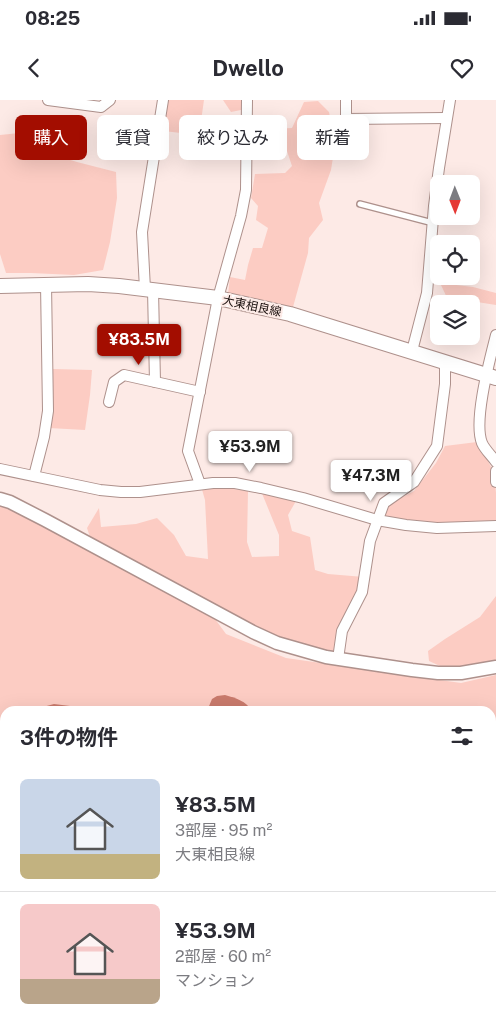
<!DOCTYPE html>
<html lang="ja">
<head>
<meta charset="utf-8">
<style>
	:root { --surface:#fff; --page:#f2f2f3; --text:#2b2b33; --muted:#7c7c81; --line:#e1e1e2; --accent:#a30d00 }
	body { margin:0; font-family:"Public Sans","Noto Sans JP",sans-serif; background:var(--page); color:var(--text); height:100vh; display:flex; flex-direction:column; font-size:19px; white-space:nowrap }
	* { box-sizing:border-box; margin:0 }
	p { font-size:16px; color:var(--muted) }
	.icon { flex:none; width:28px; height:28px; fill:none; stroke:currentColor; stroke-width:2; stroke-linecap:round; stroke-linejoin:round }
	.map { position:relative; flex:1; overflow:hidden }
	.panel { position:absolute; left:0px; top:606px; width:496px; height:321px; display:flex; flex-direction:column; background:var(--surface); border-radius:15px 15px 0 0; box-shadow:0 5px 20px #0002 }
	.panel>* { flex:none }
	.hud { position:absolute; left:15px; top:15px; width:466px; height:45px; display:flex; gap:10px }
	.needle { width:32px; rotate:179deg }
	.tools { position:absolute; left:430px; top:75px; display:grid; gap:10px }
	.tools a { display:grid; place-items:center; width:50px; height:50px; border-radius:8px; background:var(--surface); box-shadow:0 5px 20px #0002; font-size:25px }
	.price { position:absolute; translate:-50% -42px; padding:0 11px; border-radius:5px; background:#fff; color:#222; font-size:16px; line-height:32px; filter:drop-shadow(0 1px 2px #0008) }
	.price::after { content:''; position:absolute; left:50%; top:30px; width:15px; height:11px; margin-left:-8px; background:inherit; clip-path:polygon(0 0,100% 0,50% 100%) }
	.price.on { background:var(--accent); color:#fff }
	ul { padding:0; list-style:none }
	li { display:flex; align-items:center; gap:15px; height:125px; padding:0 20px }
	li+li { border-top:1px solid var(--line) }
	li span { display:grid; place-items:center; flex:none; width:140px; height:100px; border-radius:8px; color:#555 }
	li>.icon { margin-inline-start:auto }
	span .icon { width:60px; height:60px; fill:#fffc; stroke-width:1 }
	li b { font-size:21px }
	h2 { display:flex; justify-content:space-between; align-items:center; height:60px; padding:0 20px; font-size:21px }
	.chip { padding:0 18px; border-radius:8px; background:var(--surface); box-shadow:0 5px 20px #0002; font-size:18px; line-height:45px }
	.chip.on { background:var(--accent); color:#fff }
	.status { display:flex; justify-content:space-between; align-items:center; height:35px; padding:0 25px; background:var(--surface); direction:ltr }
	.status svg { height:14px; fill:currentColor }
	header { display:flex; justify-content:space-between; align-items:center; height:65px; padding:0 20px; background:var(--surface); font-size:22px; font-weight:700 }
	.map>svg:first-child { display:block }
	.green { fill:#fcccc3; fill-rule:evenodd }
	.water { fill:#c97a6c }
	.lines { fill:none; stroke-linecap:round; stroke-linejoin:round }
	.service-casing { stroke:#ae918c; stroke-width:8 }
	.minor-casing { stroke:#ae918c; stroke-width:12 }
	.tertiary-casing { stroke:#ae918c; stroke-width:15 }
	.secondary-casing { stroke:#ae918c; stroke-width:16 }
	.service { stroke:#fff; stroke-width:5 }
	.minor { stroke:#fff; stroke-width:10 }
	.tertiary { stroke:#fff; stroke-width:12 }
	.secondary { stroke:#fff; stroke-width:14 }
	.labels { text-anchor:middle; dominant-baseline:central; stroke-width:4; stroke-linejoin:round; paint-order:stroke }
	.street-label { font-size:12px; fill:#1a100e; stroke:#fdeae6 }
</style>
</head>
<body>
<div class="status"><b>08:25</b><svg viewBox="0 0 49 12"><path d="M0 12V9h3v3zM5 12V6h3v6zM10 12V3h3v9zM15 12V0h3v12zM26 1h20v11H26zM47 4h2v5h-2z"/></svg></div>
<header><svg class="icon" aria-label="back" viewBox="0 0 24 24"><path d="M15 5l-7 7 7 7"/></svg>Dwello<svg class="icon" aria-label="heart" viewBox="0 0 24 24"><path d="M12 20l-8-8c-3-5 5-10 8-4 3-6 11-1 8 4z"/></svg></header>
<div class="map">
<svg width="496" height="927" viewBox="0 0 496 927">
	<rect width="100%" height="100%" fill="#fdeae6"/>
	<g class="green">
		<path d="M 166,0 L 204,0 L 199,35 L 163,31 Z"/>
		<path d="M 223,0 L 241,0 L 241,10 L 231,12 Z"/>
		<path d="M 318,1 L 329,12 L 335,45 L 331,70 L 319,103 L 323,120 L 309,138 L 308,153 L 293,207 L 279,209 L 267,202 L 242,199 L 228,194 L 230,177 L 245,180 L 248,165 L 253,148 L 262,148 L 268,128 L 256,120 L 258,106 L 251,98 L 255,74 L 285,73 L 292,66 L 287,51 L 269,45 L 270,29 L 292,28 L 304,2 Z"/>
		<path d="M 29,32 L 32,48 L 77,62 L 116,72 L 117,98 L 110,142 L 103,170 L 74,175 L 31,173 L 6,173 L 0,154 L 0,35 Z"/>
		<path d="M 440,183 L 473,187 L 496,193 L 496,205 L 477,202 L 471,211 L 471,204 L 450,204 Z"/>
		<path d="M 53,269 L 92,270 L 90,295 L 85,330 L 49,328 Z"/>
		<path d="M 477,342 L 494,372 L 496,393 L 496,426 L 438,426 L 384,417 L 385,411 L 390,404 L 414,391 L 436,363 L 445,346 Z"/>
		<path d="M 201,386 L 227,388 L 248,391 L 247,442 L 252,457 L 279,456 L 279,435 L 261,391 L 296,401 L 288,415 L 292,431 L 310,437 L 315,470 L 328,474 L 364,477 L 336,557 L 266,536 L 207,508 L 226,534 L 286,558 L 461,583 L 496,575 L 496,694 L 493,704 L 496,705 L 496,927 L 0,927 L 0,404 L 91,440 L 87,428 L 99,408 L 101,427 L 136,424 L 157,418 L 174,435 L 186,456 L 208,459 L 205,400 ZM 5,611 L 491,611 L 491,922 L 5,922 Z"/>
		<path d="M 496,496 L 496,562 L 465,566 L 440,566 L 429,561 L 428,551 L 445,539 L 480,517 Z"/>
	</g>
	<g class="water">
		<path d="M 225,595 C 236,598 246,601 252,611 L 207,611 L 212,599 L 217,596 Z"/>
		<path d="M 54,604 L 70,606 L 71,611 L 38,611 L 43,607 Z"/>
		<path d="M 5,637 L 5,680 L 0,677 C 0,666 0,645 5,637 Z"/>
	</g>
	<g class="lines">
		<g class="service-casing">
			<path id="service" d="M 360,104 L 433,123"/>
		</g>
		<g class="minor-casing">
			<g id="minor">
				<path d="M 48,0 L 101,7 L 110,0"/>
				<path d="M 346,0 L 346,19 L 446,18"/>
				<path d="M 145,189 L 142,132 L 163,0"/>
				<path d="M 153,190 L 155,282"/>
				<path d="M 496,235 C 490,259 473,321 482,343 C 485,350 492,356 496,362"/>
				<path d="M 412,251 L 427,193 L 434,106 L 439,68 L 450,0"/>
				<path d="M 109,302 L 114,282 L 124,275 L 200,292"/>
				<path d="M 0,369 L 100,390 L 121,392 L 140,392 L 213,383 L 235,383 L 261,388 L 303,398 L 377,420 L 406,425 L 437,428 L 496,426"/>
				<path d="M 496,371 L 496,382"/>
				<path d="M 34,376 L 44,337 L 48,311 L 46,184"/>
				<path d="M 200,384 L 188,351 L 218,198 L 241,116 L 246,90 L 247,0"/>
				<path d="M 338,559 L 342,531 L 362,492 L 370,441 L 384,403 L 414,382 L 437,346 L 445,284 L 445,262"/>
			</g>
		</g>
		<g class="tertiary-casing">
			<path id="tertiary" d="M 0,399 L 10,402 L 45,420 L 253,532 L 277,543 L 326,557 L 412,570 L 438,573 L 461,573 L 496,567"/>
		</g>
		<g class="secondary-casing">
			<path id="secondary" d="M 0,186 L 88,184 L 119,186 L 218,198 L 290,214 L 496,278"/>
		</g>
		<use href="#service" class="service"/>
		<use href="#minor" class="minor"/>
		<use href="#tertiary" class="tertiary"/>
		<use href="#secondary" class="secondary"/>
	</g>
	<g class="labels">
		<g class="street-label">
			<text transform="translate(252 206) rotate(12)">大東相良線</text>
		</g>
	</g>
</svg>
<div class="tools">
<a><svg class="needle" viewBox="-14 -14 28 28"><path d="M0-13l5 13h-10z" fill="#e53935"/><path d="M0 13l5-13h-10z" fill="#7c7c81"/></svg></a>
<a><svg class="icon" aria-label="locate" viewBox="0 0 24 24"><circle cx="12" cy="12" r="6"/><path d="M12 2v4M12 18v4M2 12h4M18 12h4"/></svg></a>
<a><svg class="icon" aria-label="layers" viewBox="0 0 24 24"><path d="M12 4l9 5-9 5-9-5zM3 14l9 5 9-5"/></svg></a>
</div>
<b class="price on" style="left:139px;top:266px">¥83.5M</b>
<b class="price" style="left:250px;top:373px">¥53.9M</b>
<b class="price" style="left:371px;top:402px">¥47.3M</b>
<div class="hud">
<a class="chip on">購入</a>
<a class="chip">賃貸</a>
<a class="chip">絞り込み</a>
<a class="chip">新着</a>
</div>
<section class="panel">
<h2>3件の物件<svg class="icon" aria-label="filters" viewBox="0 0 24 24"><path d="M4 7h16M4 17h16"/><circle cx="9" cy="7" r="2"/><circle cx="15" cy="17" r="2"/></svg></h2>
<ul>
<li><span style="background:linear-gradient(#c9d6e8 75%,#c2b280 0)"><svg class="icon" aria-label="home" viewBox="0 0 24 24"><path d="M3 11l9-7 9 7M6 9v11h12V9"/></svg></span><div><b>¥83.5M</b><p>3部屋 · 95 m²</p><p>大東相良線</p></div></li>
<li><span style="background:linear-gradient(#f6c9c9 75%,#b9a48a 0)"><svg class="icon" aria-label="home" viewBox="0 0 24 24"><path d="M3 11l9-7 9 7M6 9v11h12V9"/></svg></span><div><b>¥53.9M</b><p>2部屋 · 60 m²</p><p>マンション</p></div></li>
</ul>
</section>
</div>
</body>
</html>
